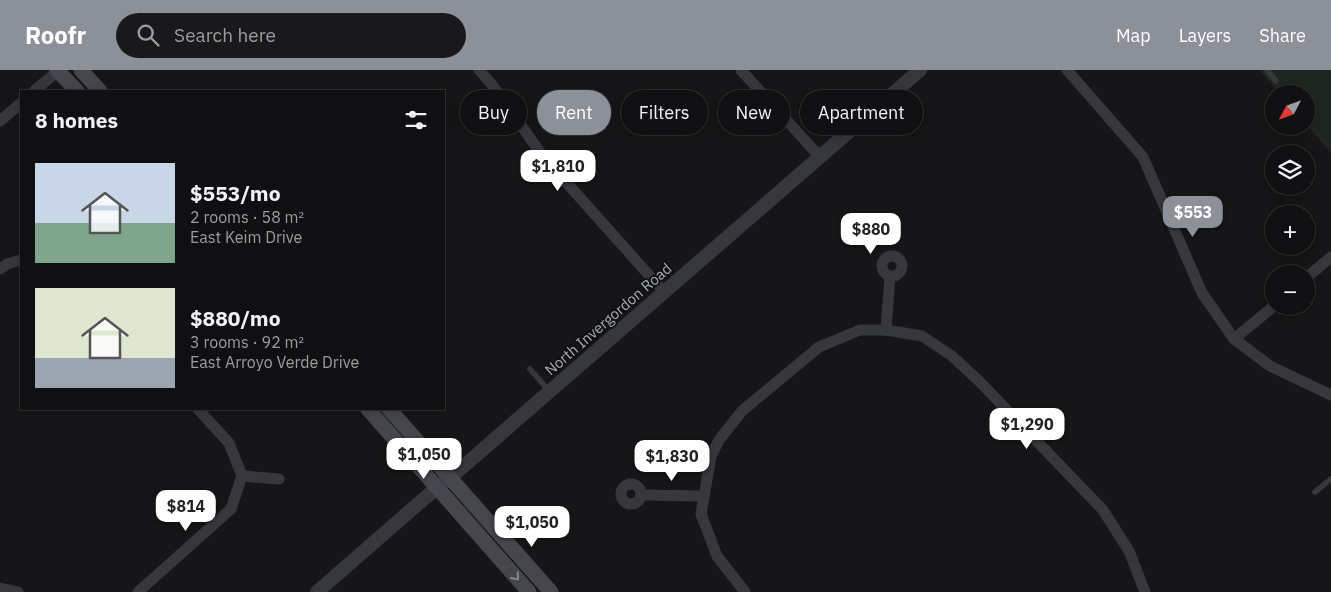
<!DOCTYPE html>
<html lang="en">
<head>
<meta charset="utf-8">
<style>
	:root { --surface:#101012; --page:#19191b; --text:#f1f3f6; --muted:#9c9d9f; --line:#303032; --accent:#8c9099 }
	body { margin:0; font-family:"IBM Plex Sans",sans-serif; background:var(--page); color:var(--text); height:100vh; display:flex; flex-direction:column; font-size:19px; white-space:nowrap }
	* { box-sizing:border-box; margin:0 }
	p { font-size:16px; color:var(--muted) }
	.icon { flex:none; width:28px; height:28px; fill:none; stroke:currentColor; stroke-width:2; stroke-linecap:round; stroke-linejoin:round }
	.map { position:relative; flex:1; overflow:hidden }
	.panel { position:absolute; left:20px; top:20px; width:425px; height:320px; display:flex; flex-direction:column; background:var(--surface); border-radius:0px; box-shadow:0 2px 12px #0003,0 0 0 1px var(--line) }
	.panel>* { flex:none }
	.hud { position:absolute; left:460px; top:20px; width:475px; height:45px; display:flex; gap:10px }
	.needle { width:32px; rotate:229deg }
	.buttons { position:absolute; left:1265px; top:15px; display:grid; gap:10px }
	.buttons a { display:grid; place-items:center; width:50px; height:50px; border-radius:50%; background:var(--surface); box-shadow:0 2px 12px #0003,0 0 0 1px var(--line); font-size:25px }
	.price { position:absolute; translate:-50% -42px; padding:0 11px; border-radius:10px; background:#fff; color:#222; font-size:16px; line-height:32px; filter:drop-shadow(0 1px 2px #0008) }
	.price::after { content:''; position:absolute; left:50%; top:30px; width:15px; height:11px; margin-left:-8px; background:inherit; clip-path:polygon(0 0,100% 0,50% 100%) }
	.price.active { background:var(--accent); color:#fff }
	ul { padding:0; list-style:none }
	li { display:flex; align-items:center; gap:15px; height:125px; padding:0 15px }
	li span { display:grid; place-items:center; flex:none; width:140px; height:100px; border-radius:0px; color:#555 }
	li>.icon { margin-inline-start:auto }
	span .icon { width:60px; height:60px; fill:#fffc; stroke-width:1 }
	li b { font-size:21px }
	h2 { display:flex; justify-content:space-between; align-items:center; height:60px; padding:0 15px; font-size:21px }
	.chip { padding:0 18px; border-radius:22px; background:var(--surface); box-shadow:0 2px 12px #0003,0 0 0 1px var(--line); font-size:18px; line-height:45px }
	.chip.active { background:var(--accent); color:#fff }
	header { display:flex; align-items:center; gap:30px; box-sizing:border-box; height:70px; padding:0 25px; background:var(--accent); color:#fff }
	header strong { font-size:24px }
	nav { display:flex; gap:28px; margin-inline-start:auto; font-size:18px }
	.search { width:350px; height:45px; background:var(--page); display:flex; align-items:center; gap:12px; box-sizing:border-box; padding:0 18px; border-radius:28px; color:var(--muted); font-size:19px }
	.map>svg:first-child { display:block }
	.green { fill:#1e261f }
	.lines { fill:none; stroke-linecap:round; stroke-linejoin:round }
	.service { stroke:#37383d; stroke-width:5.5 }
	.minor { stroke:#37383d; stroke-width:11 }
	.tertiary { stroke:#37383d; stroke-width:14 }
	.secondary { stroke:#45474d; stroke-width:15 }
	.oneway { stroke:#858993 }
	.labels { text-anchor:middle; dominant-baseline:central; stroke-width:4; stroke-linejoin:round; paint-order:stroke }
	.street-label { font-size:15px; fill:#a8adb8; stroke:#111113 }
</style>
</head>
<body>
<header>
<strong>Roofr</strong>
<div class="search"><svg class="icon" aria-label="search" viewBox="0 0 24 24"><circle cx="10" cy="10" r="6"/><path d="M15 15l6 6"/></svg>Search here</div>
<nav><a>Map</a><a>Layers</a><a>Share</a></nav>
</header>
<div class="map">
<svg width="1331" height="522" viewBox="0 0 1331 522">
	<rect width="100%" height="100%" fill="#161618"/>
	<path class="green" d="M 1259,0 L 1331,0 L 1331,83 L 1306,54 L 1306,24 L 1280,24 Z"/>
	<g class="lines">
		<g class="service">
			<path d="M 1267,0 L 1276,11"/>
			<path d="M 530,299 L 550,322"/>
			<path d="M 1315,422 L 1331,409"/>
		</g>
		<g class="minor">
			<path d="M 479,0 L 493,16 L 542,85 L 664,222"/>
			<path d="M 741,0 L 820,87"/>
			<path d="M 1067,0 L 1143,87 L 1202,223 L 1234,269 L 1270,296 L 1331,325"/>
			<path d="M 34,21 L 59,0"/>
			<path d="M 0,51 L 21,33"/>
			<circle cx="892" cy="196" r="10"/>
			<path d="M 0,199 L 7,194 L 21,190"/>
			<path d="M 1306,208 L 1331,187"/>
			<path d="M 886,260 L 890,206"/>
			<path d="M 1234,269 L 1274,236"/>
			<path d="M 198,339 L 229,373 L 242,406"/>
			<path d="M 242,406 L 279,409"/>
			<circle cx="631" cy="424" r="10"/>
			<path d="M 641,425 L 703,426"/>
			<path d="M 0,518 L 18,522"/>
			<path d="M 138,522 L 231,439 L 242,406"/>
			<path d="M 745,522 L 717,486 L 701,444 L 711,386 L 719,370 L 742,341 L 819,277 L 860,260 L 886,260 L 922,266 L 952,286 L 980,312 L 1103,440 L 1129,481 L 1145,522"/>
		</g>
		<path class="tertiary" d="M 317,522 L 426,427 L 458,401 L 920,0"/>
		<g class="secondary">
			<path d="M 57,0 L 77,21"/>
			<path d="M 81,0 L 100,21"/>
			<path d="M 368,339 L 529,522"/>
			<path d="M 389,339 L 551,522"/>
		</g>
	</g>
	<defs><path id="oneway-chevron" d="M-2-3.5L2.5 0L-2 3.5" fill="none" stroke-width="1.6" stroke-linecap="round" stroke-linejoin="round" transform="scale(1.25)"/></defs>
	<use class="oneway" href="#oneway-chevron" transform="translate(516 507) rotate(49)"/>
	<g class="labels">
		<g class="street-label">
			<text transform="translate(608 249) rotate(-41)">North Invergordon Road</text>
		</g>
	</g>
</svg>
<div class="buttons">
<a><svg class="needle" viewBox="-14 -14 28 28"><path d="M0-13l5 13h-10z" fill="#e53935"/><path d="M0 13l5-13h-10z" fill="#9c9d9f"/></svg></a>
<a><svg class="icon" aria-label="layers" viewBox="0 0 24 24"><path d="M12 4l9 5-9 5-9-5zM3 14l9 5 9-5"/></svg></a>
<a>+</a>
<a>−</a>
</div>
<b class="price" style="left:558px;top:122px">$1,810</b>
<b class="price active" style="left:1193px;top:168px">$553</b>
<b class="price" style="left:871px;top:185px">$880</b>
<b class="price" style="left:1027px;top:380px">$1,290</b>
<b class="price" style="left:424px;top:410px">$1,050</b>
<b class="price" style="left:672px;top:412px">$1,830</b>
<b class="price" style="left:186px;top:462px">$814</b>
<b class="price" style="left:532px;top:478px">$1,050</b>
<div class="hud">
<a class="chip">Buy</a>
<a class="chip active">Rent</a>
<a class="chip">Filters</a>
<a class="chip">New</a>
<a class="chip">Apartment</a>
</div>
<section class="panel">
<h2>8 homes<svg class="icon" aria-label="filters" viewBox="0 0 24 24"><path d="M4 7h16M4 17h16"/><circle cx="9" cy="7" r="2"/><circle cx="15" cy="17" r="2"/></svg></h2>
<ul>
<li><span style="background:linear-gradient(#c9d6e8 60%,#7fa58c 0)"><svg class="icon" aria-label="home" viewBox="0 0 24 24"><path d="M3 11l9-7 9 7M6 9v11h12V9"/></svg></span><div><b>$553/mo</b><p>2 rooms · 58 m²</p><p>East Keim Drive</p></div></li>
<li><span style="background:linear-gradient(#dfe7d0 70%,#9aa5b1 0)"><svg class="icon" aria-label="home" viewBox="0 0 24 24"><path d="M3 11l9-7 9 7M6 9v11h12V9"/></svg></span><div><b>$880/mo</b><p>3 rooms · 92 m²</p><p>East Arroyo Verde Drive</p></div></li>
</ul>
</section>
</div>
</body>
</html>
